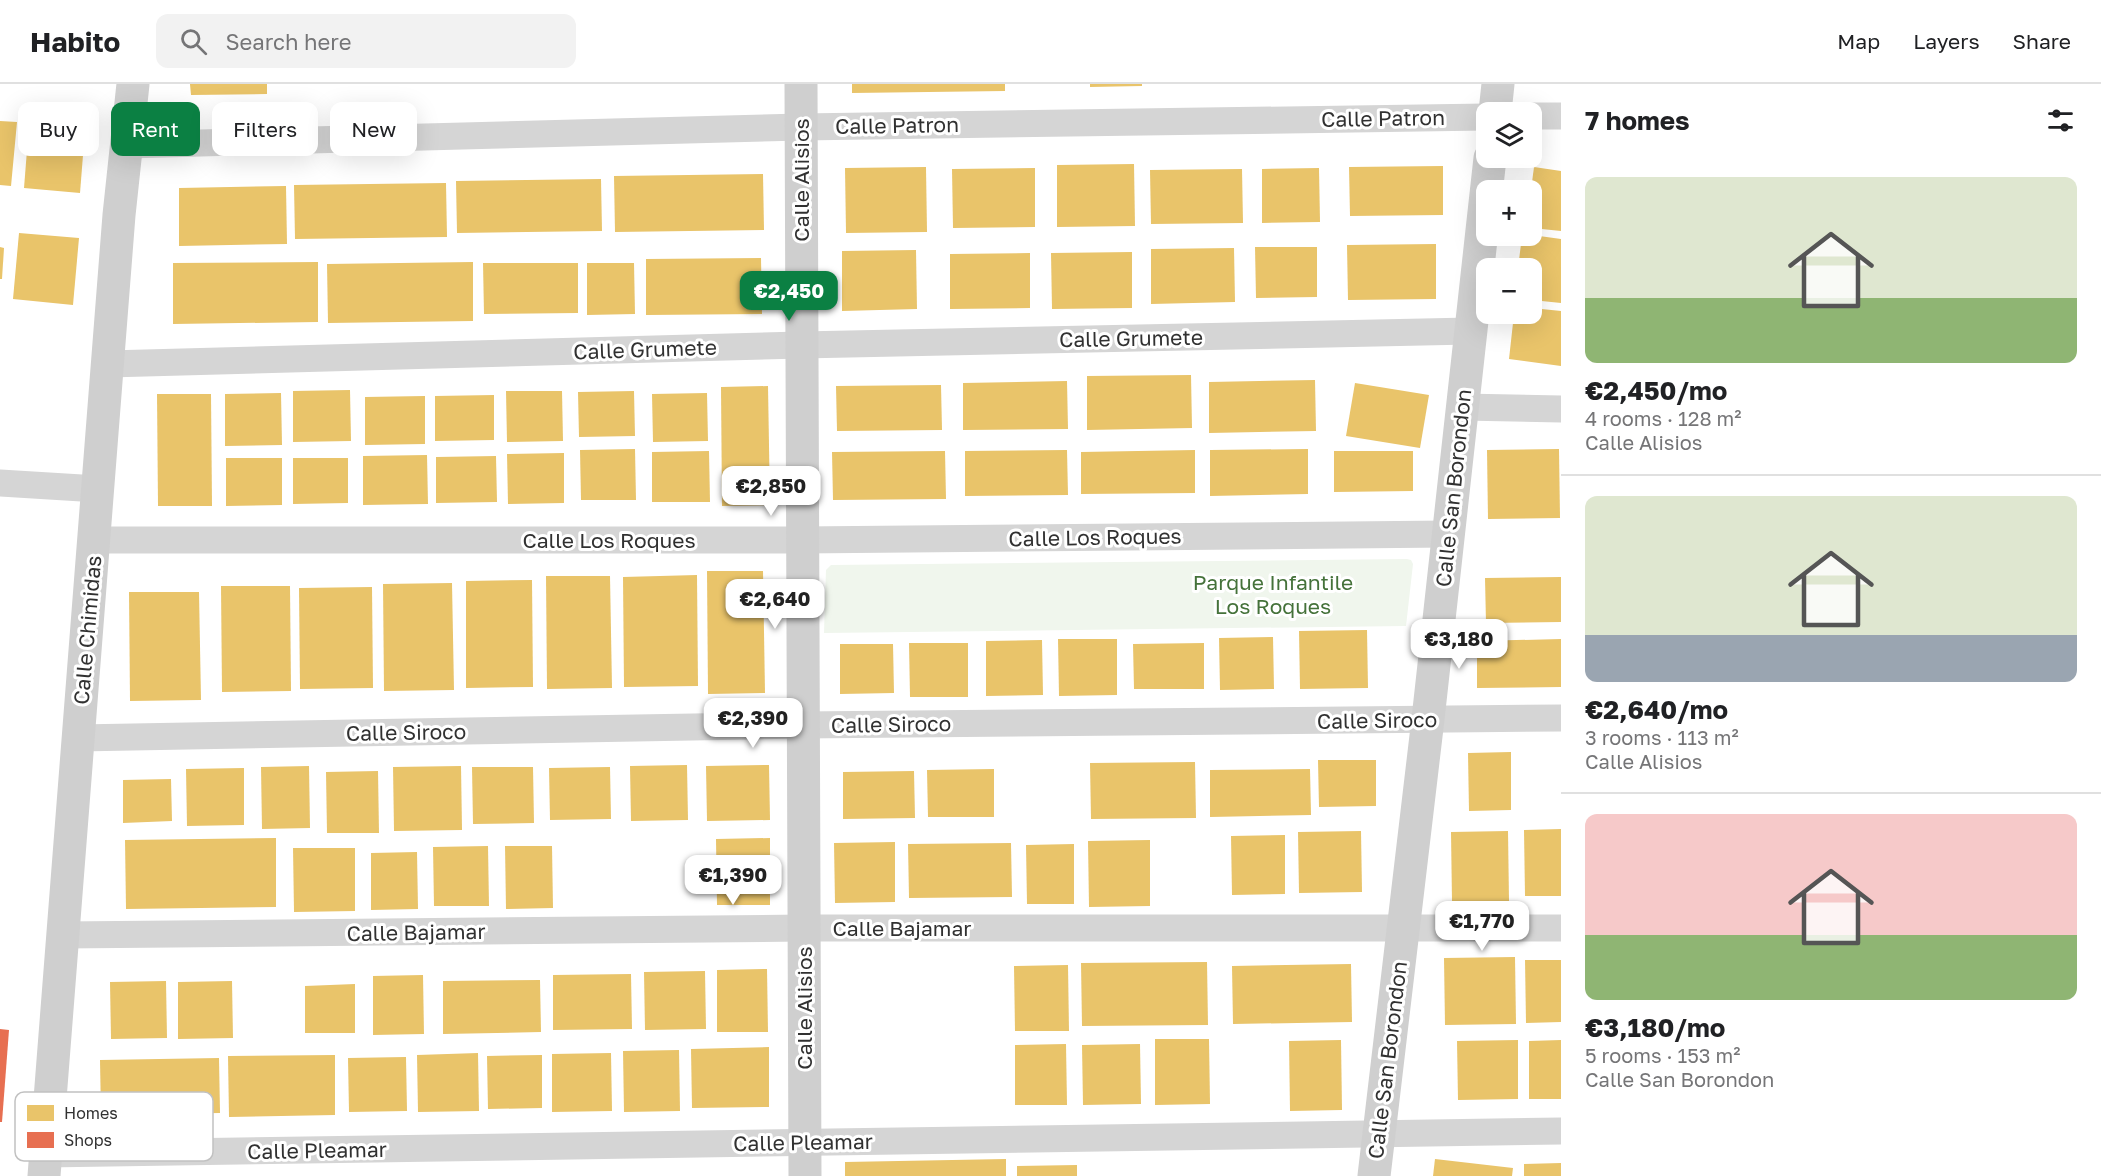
<!DOCTYPE html>
<html lang="en">
<head>
<meta charset="utf-8">
<style>
	:root { --surface:#fff; --page:#f2f2f2; --text:#202124; --muted:#757577; --line:#e0e0e0; --accent:#0b8043 }
	body { margin:0; font-family:"Golos Text",sans-serif; background:var(--page); color:var(--text); height:100vh; display:flex; flex-direction:column; font-size:22px; white-space:nowrap }
	* { box-sizing:border-box; margin:0 }
	p { font-size:20px; color:var(--muted) }
	.icon { flex:none; width:33px; height:33px; fill:none; stroke:currentColor; stroke-width:2; stroke-linecap:round; stroke-linejoin:round }
	.map { position:relative; flex:1; overflow:hidden }
	.drawer { display:flex; flex-direction:column; background:var(--surface); width:540px }
	.drawer>* { flex:none }
	.guide { position:absolute; left:18px; top:18px; width:570px; height:54px; display:flex; gap:12px }
	.fabs { position:absolute; left:1476px; top:18px; display:grid; gap:12px }
	.fabs a { display:grid; place-items:center; width:66px; height:66px; border-radius:12px; background:var(--surface); box-shadow:0 6px 24px #0002; font-size:30px }
	.price { position:absolute; translate:-50% -51px; padding:0 14px; border-radius:12px; background:#fff; color:#222; font-size:20px; line-height:39px; filter:drop-shadow(0 2px 3px #0008) }
	.price::after { content:''; position:absolute; left:50%; top:36px; width:18px; height:14px; margin-left:-9px; background:inherit; clip-path:polygon(0 0,100% 0,50% 100%) }
	.price.selected { background:var(--accent); color:#fff }
	ul { padding:0; list-style:none }
	li { display:grid; align-content:center; gap:12px; height:318px; padding:0 24px }
	li+li { border-top:2px solid var(--line) }
	li span { display:grid; place-items:center; height:186px; border-radius:12px; color:#555 }
	li>.icon { margin-inline-start:auto }
	span .icon { width:108px; height:108px; fill:#fffc; stroke-width:1 }
	li b { font-size:26px }
	h2 { display:flex; justify-content:space-between; align-items:center; height:72px; padding:0 24px; font-size:26px }
	.tag { padding:0 21px; border-radius:12px; background:var(--surface); box-shadow:0 6px 24px #0002; font-size:21px; line-height:54px }
	.tag.selected { background:var(--accent); color:#fff }
	header { display:flex; align-items:center; gap:36px; box-sizing:border-box; height:84px; padding:0 30px; background:var(--surface); border-bottom:2px solid var(--line) }
	header strong { font-size:28px }
	nav { display:flex; gap:33px; margin-inline-start:auto; font-size:21px }
	.search { width:420px; height:54px; background:var(--page); display:flex; align-items:center; gap:15px; box-sizing:border-box; padding:0 21px; border-radius:12px; color:var(--muted); font-size:22px }
	main { display:flex; flex:1; min-height:0 }
	.map>svg:first-child { display:block }
	.green { fill:#f0f6ed }
	.homes { fill:#e9c46a }
	.shops { fill:#e76f51 }
	.lines { fill:none; stroke-linecap:round; stroke-linejoin:round }
	.street { stroke:#d5d5d5; stroke-width:27 }
	.secondary { stroke:#cfcfcf; stroke-width:33 }
	.labels { text-anchor:middle; dominant-baseline:central; stroke-width:6; stroke-linejoin:round; paint-order:stroke }
	.street-label { font-size:21px; fill:#313131; stroke:#fff }
	.park-label { font-size:21px; fill:#45723a; stroke:#fff }
	.key { fill:#fff; stroke:#c1c1c1; stroke-width:1.5 }
	.key-label { font-size:16px; fill:#313131 }
</style>
</head>
<body>
<header>
<strong>Habito</strong>
<div class="search"><svg class="icon" aria-label="search" viewBox="0 0 24 24"><circle cx="10" cy="10" r="6"/><path d="M15 15l6 6"/></svg>Search here</div>
<nav><a>Map</a><a>Layers</a><a>Share</a></nav>
</header>
<main>
<div class="map">
<svg width="1561" height="1092" viewBox="0 0 1561 1092">
	<rect width="100%" height="100%" fill="#fff"/>
	<path class="green" d="M 1407,475 L 1411,476 L 1413,480 L 1406,542 L 824,549 L 826,486 L 831,481 Z"/>
	<g class="homes">
		<path d="M 190,0 L 267,0 L 267,10 L 191,11 Z"/>
		<path d="M 852,0 L 1005,0 L 1005,7 L 852,9 Z"/>
		<path d="M 1090,0 L 1142,0 L 1142,2 L 1090,3 Z"/>
		<path d="M 0,37 L 17,38 L 11,102 L 0,101 Z"/>
		<path d="M 29,41 L 85,46 L 80,109 L 24,104 Z"/>
		<path d="M 1134,80 L 1135,142 L 1057,143 L 1057,81 Z"/>
		<path d="M 1443,82 L 1443,131 L 1350,132 L 1349,83 Z"/>
		<path d="M 926,83 L 927,148 L 846,149 L 845,84 Z"/>
		<path d="M 1534,83 L 1561,87 L 1561,147 L 1532,144 L 1531,106 Z"/>
		<path d="M 1035,84 L 1035,143 L 953,144 L 952,85 Z"/>
		<path d="M 1319,84 L 1320,138 L 1262,139 L 1262,85 Z"/>
		<path d="M 1242,85 L 1243,139 L 1151,140 L 1150,86 Z"/>
		<path d="M 763,90 L 764,146 L 615,148 L 614,92 Z"/>
		<path d="M 601,95 L 602,147 L 457,149 L 456,97 Z"/>
		<path d="M 446,99 L 447,153 L 295,155 L 294,101 Z"/>
		<path d="M 286,102 L 287,160 L 179,162 L 179,104 Z"/>
		<path d="M 19,149 L 79,154 L 73,221 L 13,215 Z"/>
		<path d="M 1532,151 L 1561,155 L 1561,219 L 1532,216 L 1532,184 L 1518,184 L 1522,152 Z"/>
		<path d="M 1436,160 L 1436,215 L 1348,216 L 1347,161 Z"/>
		<path d="M 0,163 L 4,164 L 2,195 L 0,195 Z"/>
		<path d="M 1255,163 L 1317,163 L 1317,213 L 1256,214 Z"/>
		<path d="M 1234,164 L 1235,218 L 1151,220 L 1151,165 Z"/>
		<path d="M 916,166 L 917,225 L 842,227 L 842,167 Z"/>
		<path d="M 1132,168 L 1132,224 L 1052,225 L 1051,169 Z"/>
		<path d="M 1030,169 L 1030,224 L 950,225 L 950,170 Z"/>
		<path d="M 761,174 L 762,230 L 646,231 L 646,175 Z"/>
		<path d="M 318,178 L 318,238 L 173,240 L 173,179 Z"/>
		<path d="M 473,178 L 473,237 L 328,239 L 327,180 Z"/>
		<path d="M 483,179 L 578,179 L 578,229 L 484,230 Z"/>
		<path d="M 587,179 L 634,179 L 635,230 L 587,231 Z"/>
		<path d="M 1532,224 L 1561,227 L 1561,282 L 1509,275 L 1514,230 L 1532,230 Z"/>
		<path d="M 1191,291 L 1192,344 L 1087,346 L 1087,292 Z"/>
		<path d="M 1315,296 L 1316,347 L 1209,349 L 1209,298 Z"/>
		<path d="M 1067,297 L 1068,345 L 963,346 L 963,299 Z"/>
		<path d="M 1355,299 L 1429,311 L 1420,364 L 1346,352 Z"/>
		<path d="M 941,301 L 942,346 L 837,347 L 836,302 Z"/>
		<path d="M 768,302 L 770,421 L 722,422 L 721,303 Z"/>
		<path d="M 350,306 L 351,357 L 293,358 L 293,307 Z"/>
		<path d="M 506,307 L 562,307 L 563,357 L 507,358 Z"/>
		<path d="M 634,307 L 635,352 L 579,353 L 578,308 Z"/>
		<path d="M 281,309 L 282,361 L 225,362 L 225,310 Z"/>
		<path d="M 707,309 L 708,357 L 653,358 L 652,310 Z"/>
		<path d="M 157,310 L 211,310 L 212,422 L 158,422 Z"/>
		<path d="M 494,311 L 494,356 L 435,357 L 435,312 Z"/>
		<path d="M 425,312 L 425,360 L 365,361 L 365,313 Z"/>
		<path d="M 635,365 L 636,416 L 581,416 L 580,366 Z"/>
		<path d="M 1308,365 L 1308,410 L 1210,412 L 1210,366 Z"/>
		<path d="M 1559,365 L 1560,434 L 1488,435 L 1487,366 Z"/>
		<path d="M 1067,366 L 1068,411 L 965,412 L 965,367 Z"/>
		<path d="M 1195,366 L 1195,409 L 1081,410 L 1081,368 Z"/>
		<path d="M 709,367 L 710,418 L 652,418 L 652,368 Z"/>
		<path d="M 945,367 L 946,415 L 833,416 L 832,368 Z"/>
		<path d="M 1334,367 L 1413,367 L 1413,407 L 1334,408 Z"/>
		<path d="M 564,369 L 564,419 L 508,420 L 507,370 Z"/>
		<path d="M 427,371 L 428,420 L 363,421 L 363,372 Z"/>
		<path d="M 496,372 L 497,418 L 436,419 L 436,373 Z"/>
		<path d="M 226,374 L 282,374 L 282,421 L 226,422 Z"/>
		<path d="M 293,374 L 348,374 L 348,419 L 293,420 Z"/>
		<path d="M 707,487 L 763,487 L 765,609 L 708,610 Z"/>
		<path d="M 697,491 L 698,602 L 624,603 L 623,493 Z"/>
		<path d="M 546,492 L 610,492 L 612,604 L 547,605 Z"/>
		<path d="M 1561,493 L 1561,538 L 1486,539 L 1485,494 Z"/>
		<path d="M 532,496 L 533,603 L 466,604 L 466,497 Z"/>
		<path d="M 452,499 L 454,606 L 384,607 L 383,500 Z"/>
		<path d="M 221,502 L 290,502 L 291,607 L 222,608 Z"/>
		<path d="M 372,503 L 373,604 L 300,605 L 299,504 Z"/>
		<path d="M 129,508 L 199,508 L 201,616 L 130,617 Z"/>
		<path d="M 1367,546 L 1368,604 L 1300,605 L 1299,547 Z"/>
		<path d="M 1273,553 L 1274,605 L 1220,606 L 1219,554 Z"/>
		<path d="M 1058,555 L 1117,555 L 1117,611 L 1059,612 Z"/>
		<path d="M 1561,555 L 1561,603 L 1477,604 L 1477,557 Z"/>
		<path d="M 1042,556 L 1043,611 L 986,612 L 986,557 Z"/>
		<path d="M 909,559 L 968,559 L 968,613 L 910,613 Z"/>
		<path d="M 1204,559 L 1204,605 L 1134,605 L 1133,560 Z"/>
		<path d="M 840,560 L 893,560 L 894,609 L 840,610 Z"/>
		<path d="M 1511,668 L 1511,726 L 1469,727 L 1468,669 Z"/>
		<path d="M 1318,676 L 1376,676 L 1376,722 L 1319,723 Z"/>
		<path d="M 1195,678 L 1196,734 L 1091,735 L 1090,679 Z"/>
		<path d="M 687,681 L 688,736 L 631,737 L 630,682 Z"/>
		<path d="M 769,681 L 770,736 L 707,737 L 706,682 Z"/>
		<path d="M 309,682 L 310,744 L 262,745 L 261,683 Z"/>
		<path d="M 461,682 L 462,746 L 394,747 L 393,683 Z"/>
		<path d="M 472,683 L 533,683 L 534,739 L 473,740 Z"/>
		<path d="M 610,683 L 611,735 L 550,736 L 549,684 Z"/>
		<path d="M 244,684 L 244,741 L 187,742 L 186,685 Z"/>
		<path d="M 994,685 L 994,733 L 928,733 L 927,686 Z"/>
		<path d="M 1310,685 L 1311,731 L 1210,733 L 1210,686 Z"/>
		<path d="M 378,687 L 379,749 L 327,749 L 326,688 Z"/>
		<path d="M 914,687 L 915,734 L 843,735 L 843,688 Z"/>
		<path d="M 171,695 L 172,737 L 123,739 L 123,696 Z"/>
		<path d="M 1561,745 L 1561,812 L 1525,812 L 1524,746 Z"/>
		<path d="M 1361,747 L 1362,808 L 1299,809 L 1298,748 Z"/>
		<path d="M 1508,747 L 1509,817 L 1452,818 L 1451,748 Z"/>
		<path d="M 1285,751 L 1285,810 L 1232,811 L 1231,752 Z"/>
		<path d="M 276,754 L 276,823 L 126,825 L 125,756 Z"/>
		<path d="M 770,754 L 770,821 L 717,821 L 716,755 Z"/>
		<path d="M 1150,756 L 1150,822 L 1089,823 L 1088,757 Z"/>
		<path d="M 895,758 L 895,818 L 835,819 L 834,759 Z"/>
		<path d="M 1011,759 L 1012,813 L 909,814 L 908,760 Z"/>
		<path d="M 1074,760 L 1074,820 L 1027,820 L 1026,761 Z"/>
		<path d="M 488,762 L 489,822 L 434,822 L 433,763 Z"/>
		<path d="M 505,762 L 552,762 L 553,824 L 506,825 Z"/>
		<path d="M 293,764 L 355,764 L 355,827 L 294,828 Z"/>
		<path d="M 417,768 L 418,825 L 371,826 L 371,769 Z"/>
		<path d="M 1515,873 L 1516,940 L 1445,941 L 1444,874 Z"/>
		<path d="M 1525,876 L 1561,876 L 1561,938 L 1526,939 Z"/>
		<path d="M 1207,878 L 1208,941 L 1082,942 L 1081,879 Z"/>
		<path d="M 1351,880 L 1352,938 L 1233,940 L 1232,882 Z"/>
		<path d="M 1068,881 L 1069,947 L 1015,947 L 1014,882 Z"/>
		<path d="M 767,885 L 768,948 L 717,948 L 717,886 Z"/>
		<path d="M 705,887 L 706,945 L 645,946 L 644,888 Z"/>
		<path d="M 631,890 L 632,945 L 553,946 L 553,891 Z"/>
		<path d="M 423,891 L 424,950 L 373,951 L 373,892 Z"/>
		<path d="M 540,896 L 541,948 L 443,950 L 443,897 Z"/>
		<path d="M 166,897 L 167,954 L 111,955 L 110,898 Z"/>
		<path d="M 232,897 L 233,954 L 178,955 L 178,898 Z"/>
		<path d="M 355,900 L 355,949 L 305,949 L 305,902 Z"/>
		<path d="M 1155,955 L 1209,955 L 1210,1020 L 1155,1021 Z"/>
		<path d="M 1341,956 L 1342,1026 L 1290,1027 L 1289,957 Z"/>
		<path d="M 1518,956 L 1518,1015 L 1458,1016 L 1457,957 Z"/>
		<path d="M 1561,956 L 1561,1015 L 1529,1015 L 1529,957 Z"/>
		<path d="M 1066,960 L 1067,1021 L 1015,1021 L 1015,961 Z"/>
		<path d="M 1140,960 L 1141,1020 L 1083,1021 L 1082,961 Z"/>
		<path d="M 769,963 L 769,1023 L 692,1024 L 691,965 Z"/>
		<path d="M 679,966 L 680,1027 L 624,1028 L 623,967 Z"/>
		<path d="M 478,969 L 479,1027 L 418,1028 L 417,971 Z"/>
		<path d="M 611,969 L 612,1027 L 552,1028 L 552,970 Z"/>
		<path d="M 335,971 L 335,1031 L 229,1033 L 228,972 Z"/>
		<path d="M 542,971 L 542,1024 L 488,1025 L 487,972 Z"/>
		<path d="M 406,973 L 407,1027 L 349,1028 L 348,974 Z"/>
		<path d="M 219,974 L 220,1029 L 101,1031 L 100,976 Z"/>
		<path d="M 1006,1075 L 1006,1092 L 845,1092 L 845,1078 Z"/>
		<path d="M 1435,1075 L 1513,1084 L 1512,1092 L 1433,1092 Z"/>
		<path d="M 1561,1079 L 1561,1092 L 1524,1092 L 1524,1080 Z"/>
		<path d="M 1077,1081 L 1077,1092 L 1017,1092 L 1017,1082 Z"/>
	</g>
	<path class="shops" d="M 0,945 L 9,946 L 2,1038 L 0,1038 Z"/>
	<g class="lines">
		<g class="street">
			<path d="M 1532,32 L 1561,32"/>
			<path d="M 127,61 L 801,43 L 1486,33"/>
			<path d="M 108,280 L 801,261 L 1470,247"/>
			<path d="M 1462,323 L 1561,325"/>
			<path d="M 0,399 L 98,405"/>
			<path d="M 94,456 L 801,456 L 1448,450"/>
			<path d="M 78,654 L 801,641 L 1561,634"/>
			<path d="M 63,851 L 804,844 L 1561,844"/>
			<path d="M 45,1070 L 1561,1047"/>
		</g>
		<g class="secondary">
			<path d="M 801,0 C 801,364 801,728 805,1092"/>
			<path d="M 1495,28 L 1498,0"/>
			<path d="M 44,1092 L 119,131 L 133,0"/>
			<path d="M 1374,1092 L 1428,635 L 1490,74"/>
		</g>
	</g>
	<g class="labels">
		<g class="street-label">
			<text transform="translate(1383 34) rotate(-1)">Calle Patron</text>
			<text transform="translate(897 41) rotate(-1)">Calle Patron</text>
			<text transform="translate(801 96) rotate(-90)">Calle Alisios</text>
			<text transform="translate(1131 254) rotate(-1)">Calle Grumete</text>
			<text transform="translate(645 265) rotate(-2)">Calle Grumete</text>
			<text transform="translate(1453 404) rotate(-84)">Calle San Borondon</text>
			<text transform="translate(1095 453) rotate(-1)">Calle Los Roques</text>
			<text x="609" y="456">Calle Los Roques</text>
			<text transform="translate(87 546) rotate(-85)">Calle Chimidas</text>
			<text transform="translate(1377 636) rotate(-1)">Calle Siroco</text>
			<text transform="translate(891 640) rotate(-1)">Calle Siroco</text>
			<text transform="translate(406 648) rotate(-1)">Calle Siroco</text>
			<text x="902" y="844">Calle Bajamar</text>
			<text transform="translate(416 848) rotate(-1)">Calle Bajamar</text>
			<text transform="translate(804 924) rotate(-90)">Calle Alisios</text>
			<text transform="translate(1387 976) rotate(-83)">Calle San Borondon</text>
			<text transform="translate(803 1058) rotate(-1)">Calle Pleamar</text>
			<text transform="translate(317 1066) rotate(-1)">Calle Pleamar</text>
		</g>
		<g class="park-label">
			<text x="1273" y="498">Parque Infantile<tspan x="1273" dy="24">Los Roques</tspan></text>
		</g>
	</g>
	<rect x="15" y="1008" width="198" height="69" rx="9" class="key"/>
	<rect x="27" y="1021" width="27" height="16" fill="#e9c46a"/>
	<rect x="27" y="1048" width="27" height="16" fill="#e76f51"/>
	<g class="key-label">
		<text x="64" y="1035">Homes</text>
		<text x="64" y="1062">Shops</text>
	</g>
</svg>
<div class="fabs">
<a><svg class="icon" aria-label="layers" viewBox="0 0 24 24"><path d="M12 4l9 5-9 5-9-5zM3 14l9 5 9-5"/></svg></a>
<a>+</a>
<a>−</a>
</div>
<b class="price selected" style="left:789px;top:238px">€2,450</b>
<b class="price" style="left:771px;top:433px">€2,850</b>
<b class="price" style="left:775px;top:546px">€2,640</b>
<b class="price" style="left:1459px;top:586px">€3,180</b>
<b class="price" style="left:753px;top:665px">€2,390</b>
<b class="price" style="left:733px;top:822px">€1,390</b>
<b class="price" style="left:1482px;top:868px">€1,770</b>
<div class="guide">
<a class="tag">Buy</a>
<a class="tag selected">Rent</a>
<a class="tag">Filters</a>
<a class="tag">New</a>
</div>
</div>
<section class="drawer">
<h2>7 homes<svg class="icon" aria-label="filters" viewBox="0 0 24 24"><path d="M4 7h16M4 17h16"/><circle cx="9" cy="7" r="2"/><circle cx="15" cy="17" r="2"/></svg></h2>
<ul>
<li><span style="background:linear-gradient(#dfe7d0 65%,#8fb573 0)"><svg class="icon" aria-label="home" viewBox="0 0 24 24"><path d="M3 11l9-7 9 7M6 9v11h12V9"/></svg></span><div><b>€2,450/mo</b><p>4 rooms · 128 m²</p><p>Calle Alisios</p></div></li>
<li><span style="background:linear-gradient(#dfe7d0 75%,#9aa5b1 0)"><svg class="icon" aria-label="home" viewBox="0 0 24 24"><path d="M3 11l9-7 9 7M6 9v11h12V9"/></svg></span><div><b>€2,640/mo</b><p>3 rooms · 113 m²</p><p>Calle Alisios</p></div></li>
<li><span style="background:linear-gradient(#f6c9c9 65%,#8fb573 0)"><svg class="icon" aria-label="home" viewBox="0 0 24 24"><path d="M3 11l9-7 9 7M6 9v11h12V9"/></svg></span><div><b>€3,180/mo</b><p>5 rooms · 153 m²</p><p>Calle San Borondon</p></div></li>
</ul>
</section>
</main>
</body>
</html>
